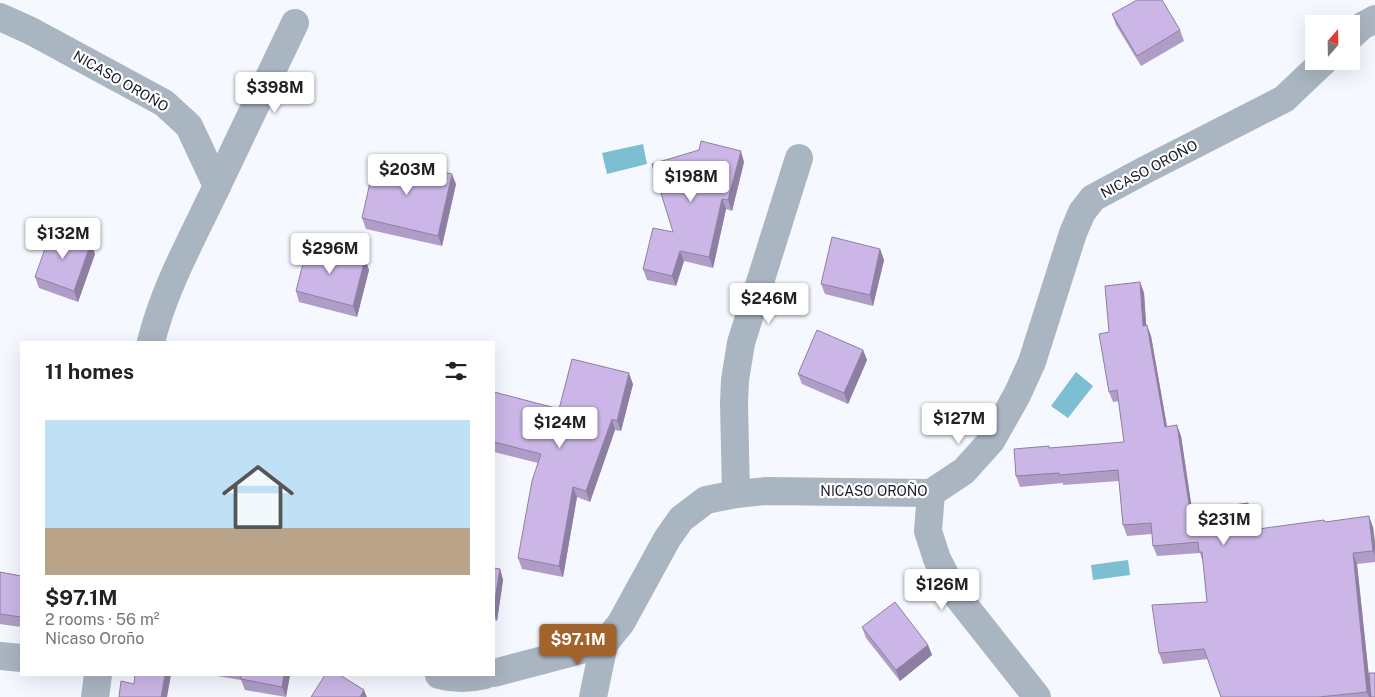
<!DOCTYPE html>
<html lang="en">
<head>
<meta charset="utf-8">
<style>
	:root { --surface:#fff; --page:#f6f6f6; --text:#222; --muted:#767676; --accent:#a3632c }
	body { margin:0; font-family:"Public Sans",sans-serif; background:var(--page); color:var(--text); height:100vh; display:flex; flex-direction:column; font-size:19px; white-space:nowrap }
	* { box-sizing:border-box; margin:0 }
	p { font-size:16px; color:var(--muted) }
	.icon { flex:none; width:28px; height:28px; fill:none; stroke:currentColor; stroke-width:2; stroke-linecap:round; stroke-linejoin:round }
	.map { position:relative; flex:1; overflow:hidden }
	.side { position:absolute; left:20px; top:341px; width:475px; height:335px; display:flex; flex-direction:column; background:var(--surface); border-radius:0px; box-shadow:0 5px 20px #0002 }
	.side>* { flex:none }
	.needle { width:32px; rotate:20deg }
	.buttons { position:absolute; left:1305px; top:15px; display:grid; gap:10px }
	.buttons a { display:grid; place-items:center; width:55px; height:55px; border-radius:0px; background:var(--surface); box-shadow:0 5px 20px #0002; font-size:25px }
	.price { position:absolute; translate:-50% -42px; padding:0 11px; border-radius:5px; background:#fff; color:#222; font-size:16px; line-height:32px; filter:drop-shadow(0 1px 2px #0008) }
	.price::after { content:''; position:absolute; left:50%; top:30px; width:15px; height:11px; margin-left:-8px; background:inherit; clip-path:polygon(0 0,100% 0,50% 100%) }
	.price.current { background:var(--accent); color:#fff }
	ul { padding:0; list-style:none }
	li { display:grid; align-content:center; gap:10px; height:265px; padding:0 25px }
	li span { display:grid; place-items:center; height:155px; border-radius:0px; color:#555 }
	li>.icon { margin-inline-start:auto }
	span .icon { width:90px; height:90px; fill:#fffc; stroke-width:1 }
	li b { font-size:21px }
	h2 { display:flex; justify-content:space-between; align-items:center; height:60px; padding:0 25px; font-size:21px }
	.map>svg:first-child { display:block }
	.water { fill:#7dbed2 }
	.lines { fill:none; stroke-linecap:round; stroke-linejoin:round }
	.street { stroke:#a9b5c1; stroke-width:28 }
	.wall { fill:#af9dc7 }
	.shaded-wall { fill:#8e7fa2 }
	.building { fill:#cbb6e7; stroke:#8e7fa2 }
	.labels { text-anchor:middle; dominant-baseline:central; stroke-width:4.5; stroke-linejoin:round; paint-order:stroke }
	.street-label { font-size:14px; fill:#181a27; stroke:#fff }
</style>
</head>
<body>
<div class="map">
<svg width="1375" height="697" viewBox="0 0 1375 697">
	<rect width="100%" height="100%" fill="#f6f8ff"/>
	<g class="water">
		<path d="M 643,144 L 647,164 L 607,174 L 602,153 Z"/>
		<path d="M 1076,372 L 1093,386 L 1068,418 L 1051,406 Z"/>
		<path d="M 1128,560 L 1130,575 L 1093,580 L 1091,565 Z"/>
	</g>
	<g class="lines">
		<g class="street">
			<path d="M 0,17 L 31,31 L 164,103 L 189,126 L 217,186 C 193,237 164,288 151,342"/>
			<path d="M 1351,36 L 1362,26 L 1375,19"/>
			<path d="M 217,186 L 295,23"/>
			<path d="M 931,493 L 928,531 L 937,559 L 954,592 L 1037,697"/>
			<path d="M 736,494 L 734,403 L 735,380 L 741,343 L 799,158"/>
			<path d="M 0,656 L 21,658"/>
			<path d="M 494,673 L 604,644 L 621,623 L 667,539 L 681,519 L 706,500 L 736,494 L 766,491 L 931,493 L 964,471 L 991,441 L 1017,395 L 1032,362 L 1073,233 L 1082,212 L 1093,198 L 1145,170 L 1284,99 L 1324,61"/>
			<path d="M 439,675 C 454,679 470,679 485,675"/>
			<path d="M 95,697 L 98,675"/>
			<path d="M 593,697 L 604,644"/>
		</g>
	</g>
	<g class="wall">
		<path d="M 1112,14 L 1180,30 L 1184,41 L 1141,66 L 1116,25 Z"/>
		<path d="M 744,162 L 732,211 L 726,209 L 713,268 L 684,261 L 676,286 L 647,280 L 643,269 L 673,232 Z"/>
		<path d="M 456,184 L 442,246 L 366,229 L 362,218 Z"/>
		<path d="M 880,249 L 884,260 L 873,306 L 825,294 L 821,284 Z"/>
		<path d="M 95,254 L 78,302 L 39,288 L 35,277 Z"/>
		<path d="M 365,259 L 369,270 L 357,317 L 299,302 L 296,291 Z"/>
		<path d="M 1140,282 L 1144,293 L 1146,326 L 1151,336 L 1167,427 L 1181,436 L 1192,511 L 1251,514 L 1254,530 L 1325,522 L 1373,527 L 1375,543 L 1375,562 L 1357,564 L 1371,695 L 1375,697 L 1221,697 L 1208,659 L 1163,664 L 1159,653 L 1207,602 L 1203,563 L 1200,553 L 1157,556 L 1153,546 L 1152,534 L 1127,536 L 1123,525 L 1119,481 L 1063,485 L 1063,483 L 1020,487 L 1016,476 L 1049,446 L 1049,448 L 1124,442 L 1119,401 L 1113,402 L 1109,392 L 1109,332 Z"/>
		<path d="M 863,350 L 867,360 L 848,404 L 802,384 L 798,374 Z"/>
		<path d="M 633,384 L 621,431 L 615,430 L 590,502 L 577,497 L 563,577 L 522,569 L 518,558 L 538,463 L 494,452 L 494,392 L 559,409 Z"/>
		<path d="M 494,568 L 500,569 L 503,580 L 497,621 L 494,620 Z"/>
		<path d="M 0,572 L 21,576 L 21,627 L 0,624 Z"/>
		<path d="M 862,627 L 928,645 L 932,655 L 900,681 L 866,638 Z"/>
		<path d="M 211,675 L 290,675 L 286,697 L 245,690 L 241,680 Z"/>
	</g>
	<g class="shaded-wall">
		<path d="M 741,151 L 744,162 L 732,211 L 728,200 Z"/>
		<path d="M 452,174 L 456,184 L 442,246 L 438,236 Z"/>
		<path d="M 722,199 L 726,209 L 713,268 L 709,257 Z"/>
		<path d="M 91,243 L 95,254 L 78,302 L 74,291 Z"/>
		<path d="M 880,249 L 884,260 L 873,306 L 870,295 Z"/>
		<path d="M 680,251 L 684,261 L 676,286 L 672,276 Z"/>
		<path d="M 365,259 L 369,270 L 357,317 L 353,306 Z"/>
		<path d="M 1140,282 L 1144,293 L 1147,337 L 1143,326 Z"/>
		<path d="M 1147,325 L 1151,336 L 1169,438 L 1165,427 Z"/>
		<path d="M 863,350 L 867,360 L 848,404 L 844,393 Z"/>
		<path d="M 629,373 L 633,384 L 621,431 L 617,421 Z"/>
		<path d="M 612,419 L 615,430 L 590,502 L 586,491 Z"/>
		<path d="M 1177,425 L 1181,436 L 1194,522 L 1190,511 Z"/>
		<path d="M 573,487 L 577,497 L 563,577 L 559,566 Z"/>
		<path d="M 1248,503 L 1251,514 L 1255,541 L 1251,530 Z"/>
		<path d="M 1369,516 L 1373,527 L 1375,543 L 1375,555 L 1373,551 Z"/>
		<path d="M 1353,553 L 1357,564 L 1371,697 L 1369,697 L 1367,692 Z"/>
		<path d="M 500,569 L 503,580 L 497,621 L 494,612 L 494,606 Z"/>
		<path d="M 928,645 L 932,655 L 900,681 L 896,670 Z"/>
		<path d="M 165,675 L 171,675 L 167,697 L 161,697 Z"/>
		<path d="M 284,675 L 290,675 L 286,697 L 282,687 Z"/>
		<path d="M 364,690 L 367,697 L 360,697 Z"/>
	</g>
	<g class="building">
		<path d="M 1137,0 L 1162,0 L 1180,30 L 1137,56 L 1112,14 Z"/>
		<path d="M 701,141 L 741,151 L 728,200 L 722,199 L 709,257 L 680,251 L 672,276 L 643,269 L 653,228 L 673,232 L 652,164 L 699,150 Z"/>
		<path d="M 376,156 L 452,174 L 438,236 L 362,218 Z"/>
		<path d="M 52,229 L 91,243 L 74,291 L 35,277 Z"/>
		<path d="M 832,237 L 880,249 L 870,295 L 821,284 Z"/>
		<path d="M 308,244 L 365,259 L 353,306 L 296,291 Z"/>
		<path d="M 1140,282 L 1143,326 L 1147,325 L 1165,427 L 1177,425 L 1190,511 L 1248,503 L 1251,530 L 1324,520 L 1325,522 L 1369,516 L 1373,551 L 1353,553 L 1367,692 L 1319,697 L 1221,697 L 1204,649 L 1159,653 L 1152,605 L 1207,602 L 1202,552 L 1199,552 L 1198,542 L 1153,546 L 1151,523 L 1123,525 L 1118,470 L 1059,475 L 1059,473 L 1016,476 L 1014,449 L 1049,446 L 1049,448 L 1124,442 L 1117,390 L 1109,392 L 1099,334 L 1109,332 L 1105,286 Z"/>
		<path d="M 817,330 L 863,350 L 844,393 L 798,374 Z"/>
		<path d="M 572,359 L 629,373 L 617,421 L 612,419 L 586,491 L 573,487 L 559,566 L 518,558 L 532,481 L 541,454 L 494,442 L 494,392 L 559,409 Z"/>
		<path d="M 494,568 L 500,569 L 494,606 Z"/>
		<path d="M 0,572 L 21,576 L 21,617 L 0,614 Z"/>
		<path d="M 895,602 L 928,645 L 896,670 L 862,627 Z"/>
		<path d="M 1369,673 L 1375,673 L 1375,697 L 1371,697 Z"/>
		<path d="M 135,675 L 165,675 L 161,697 L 119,697 L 121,681 L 134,684 Z"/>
		<path d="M 241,675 L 284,675 L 282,687 L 241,679 Z"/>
		<path d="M 325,675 L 340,675 L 364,690 L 360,697 L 311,697 Z"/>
	</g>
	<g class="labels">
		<g class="street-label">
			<text transform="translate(121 81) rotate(30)">NICASO OROÑO</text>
			<text transform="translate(1149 169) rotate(-28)">NICASO OROÑO</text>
			<text x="874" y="491">NICASO OROÑO</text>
		</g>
	</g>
</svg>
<div class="buttons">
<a><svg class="needle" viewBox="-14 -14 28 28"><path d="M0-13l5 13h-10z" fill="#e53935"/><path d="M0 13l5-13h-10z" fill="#767676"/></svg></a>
</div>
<b class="price" style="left:275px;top:114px">$398M</b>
<b class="price" style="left:407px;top:196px">$203M</b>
<b class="price" style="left:691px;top:203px">$198M</b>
<b class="price" style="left:63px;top:260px">$132M</b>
<b class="price" style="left:330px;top:275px">$296M</b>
<b class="price" style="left:769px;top:325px">$246M</b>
<b class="price" style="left:959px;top:445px">$127M</b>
<b class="price" style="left:560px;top:449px">$124M</b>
<b class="price" style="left:1224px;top:546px">$231M</b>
<b class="price" style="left:942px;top:611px">$126M</b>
<b class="price current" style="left:578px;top:666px">$97.1M</b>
<section class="side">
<h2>11 homes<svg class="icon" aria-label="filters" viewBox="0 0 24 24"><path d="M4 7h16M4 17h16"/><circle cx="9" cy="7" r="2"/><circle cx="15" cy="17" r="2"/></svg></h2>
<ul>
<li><span style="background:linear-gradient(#bfe0f5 70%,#b9a48a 0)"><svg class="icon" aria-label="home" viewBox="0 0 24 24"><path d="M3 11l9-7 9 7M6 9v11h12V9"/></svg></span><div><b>$97.1M</b><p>2 rooms · 56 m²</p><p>Nicaso Oroño</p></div></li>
</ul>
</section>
</div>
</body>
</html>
